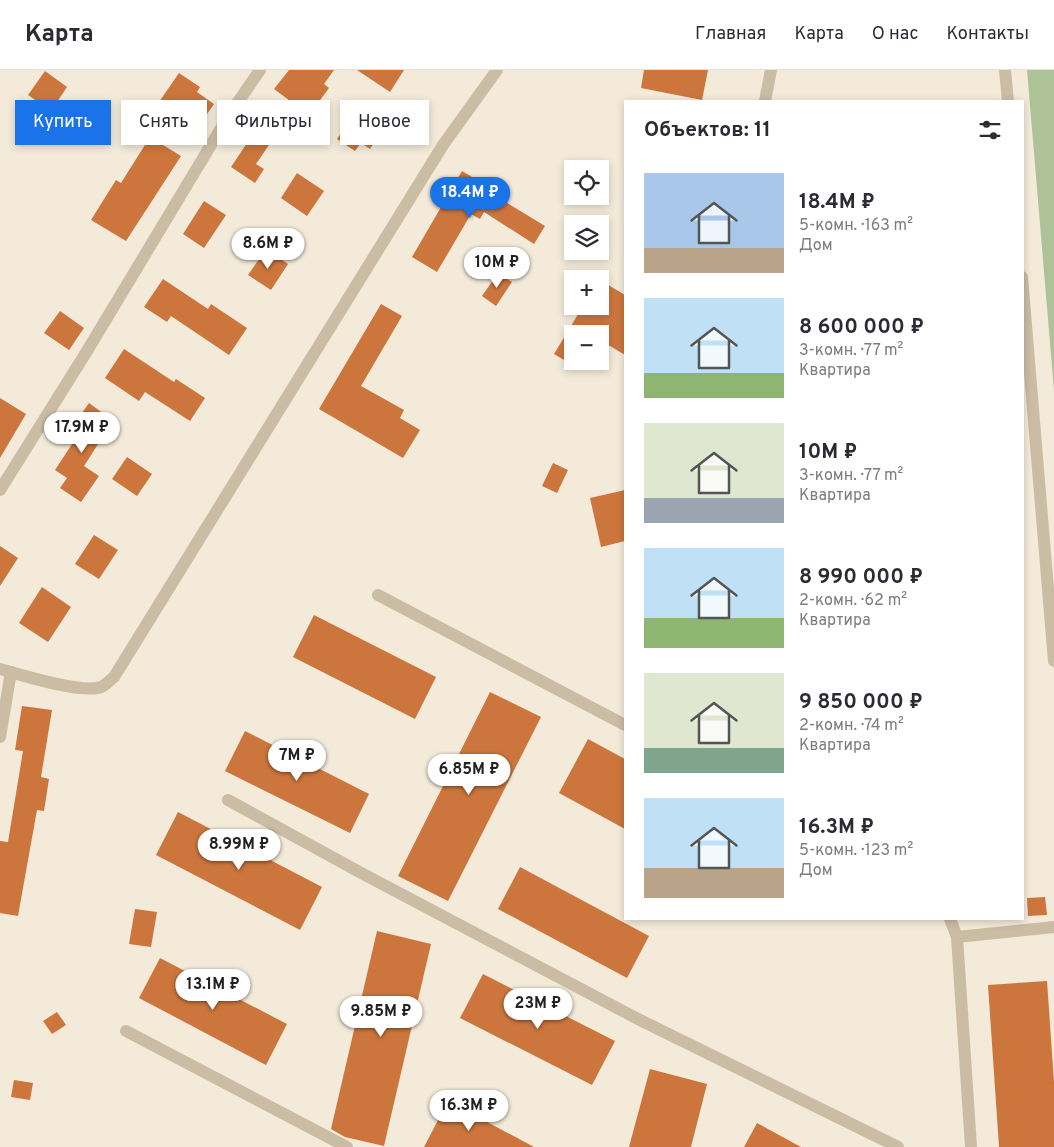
<!DOCTYPE html>
<html lang="ru">
<head>
<meta charset="utf-8">
<style>
	:root { --surface:#fff; --page:#f7f7f7; --text:#2b2b33; --muted:#7c7c81; --line:#e1e1e2; --accent:#1a73e8 }
	body { margin:0; font-family:Overpass,sans-serif; background:var(--page); color:var(--text); height:100vh; display:flex; flex-direction:column; font-size:19px; white-space:nowrap }
	* { box-sizing:border-box; margin:0 }
	p { font-size:16px; color:var(--muted) }
	.icon { flex:none; width:28px; height:28px; fill:none; stroke:currentColor; stroke-width:2; stroke-linecap:round; stroke-linejoin:round }
	.map { position:relative; flex:1; overflow:hidden }
	.panel { position:absolute; left:624px; top:30px; width:400px; height:820px; display:flex; flex-direction:column; background:var(--surface); border-radius:0px; box-shadow:0 2px 8px #0003 }
	.panel>* { flex:none }
	.guide { position:absolute; left:15px; top:30px; width:475px; height:45px; display:flex; gap:10px }
	.buttons { position:absolute; left:564px; top:90px; display:grid; gap:10px }
	.buttons a { display:grid; place-items:center; width:45px; height:45px; border-radius:0px; background:var(--surface); box-shadow:0 2px 8px #0003; font-size:25px }
	.price { position:absolute; translate:-50% -42px; padding:0 11px; border-radius:18px; background:#fff; color:#222; font-size:16px; line-height:32px; filter:drop-shadow(0 1px 2px #0008) }
	.price::after { content:''; position:absolute; left:50%; top:30px; width:15px; height:11px; margin-left:-8px; background:inherit; clip-path:polygon(0 0,100% 0,50% 100%) }
	.price.on { background:var(--accent); color:#fff }
	ul { padding:0; list-style:none }
	li { display:flex; align-items:center; gap:15px; height:125px; padding:0 20px }
	li span { display:grid; place-items:center; flex:none; width:140px; height:100px; border-radius:0px; color:#555 }
	li>.icon { margin-inline-start:auto }
	span .icon { width:60px; height:60px; fill:#fffc; stroke-width:1 }
	li b { font-size:21px }
	h2 { display:flex; justify-content:space-between; align-items:center; height:60px; padding:0 20px; font-size:21px }
	.pill { padding:0 18px; border-radius:0px; background:var(--surface); box-shadow:0 2px 8px #0003; font-size:18px; line-height:45px }
	.pill.on { background:var(--accent); color:#fff }
	header { display:flex; align-items:center; gap:30px; box-sizing:border-box; height:70px; padding:0 25px; background:var(--surface); border-bottom:1px solid var(--line) }
	header strong { font-size:24px }
	nav { display:flex; gap:28px; margin-inline-start:auto; font-size:18px }
	.map>svg:first-child { display:block }
	.green { fill:#aec298 }
	.building { fill:#cc763d }
	.lines { fill:none; stroke-linecap:round; stroke-linejoin:round }
	.street { stroke:#cbbca4; stroke-width:12 }
</style>
</head>
<body>
<header>
<strong>Карта</strong>
<nav><a>Главная</a><a>Карта</a><a>О нас</a><a>Контакты</a></nav>
</header>
<div class="map">
<svg width="1054" height="1077" viewBox="0 0 1054 1077">
	<rect width="100%" height="100%" fill="#f3ead9"/>
	<path class="green" d="M 1027,0 L 1054,0 L 1054,320 Z"/>
	<g class="building">
		<path d="M 289,0 L 334,0 L 324,14 L 329,18 L 309,45 L 274,19 Z"/>
		<path d="M 357,0 L 404,0 L 390,22 Z"/>
		<path d="M 644,0 L 708,0 L 702,30 L 641,18 Z"/>
		<path d="M 45,1 L 67,17 L 51,41 L 28,25 Z"/>
		<path d="M 179,3 L 200,17 L 197,22 L 214,34 L 198,57 L 159,32 Z"/>
		<path d="M 357,39 L 384,57 L 370,79 L 361,73 L 355,81 L 337,69 Z"/>
		<path d="M 255,61 L 271,72 L 256,94 L 264,99 L 255,113 L 231,97 Z"/>
		<path d="M 150,67 L 181,86 L 126,171 L 91,150 L 116,110 L 121,113 Z"/>
		<path d="M 462,101 L 496,121 L 494,125 L 545,156 L 534,174 L 484,142 L 480,149 L 471,144 L 437,202 L 412,187 Z"/>
		<path d="M 297,103 L 324,121 L 307,146 L 281,128 Z"/>
		<path d="M 204,131 L 226,145 L 204,178 L 183,164 Z"/>
		<path d="M 266,179 L 288,194 L 271,220 L 248,205 Z"/>
		<path d="M 498,203 L 512,212 L 496,236 L 482,226 Z"/>
		<path d="M 163,209 L 208,239 L 211,234 L 247,258 L 229,285 L 171,246 L 167,252 L 144,237 Z"/>
		<path d="M 600,210 L 625,225 L 625,285 L 600,270 L 600,264 L 572,264 L 572,291 L 579,291 L 576,297 L 554,284 L 583,236 L 600,236 Z"/>
		<path d="M 381,234 L 402,246 L 361,316 L 404,340 L 400,348 L 420,360 L 403,388 L 319,339 Z"/>
		<path d="M 60,241 L 84,258 L 69,280 L 44,263 Z"/>
		<path d="M 124,279 L 174,312 L 176,309 L 205,328 L 190,351 L 145,322 L 139,331 L 105,308 Z"/>
		<path d="M 0,328 L 26,344 L 0,388 Z"/>
		<path d="M 89,333 L 104,344 L 100,351 L 109,357 L 84,396 L 99,406 L 81,432 L 60,418 L 67,408 L 55,400 L 80,362 L 72,357 Z"/>
		<path d="M 127,387 L 152,404 L 137,426 L 112,409 Z"/>
		<path d="M 553,393 L 568,400 L 557,423 L 542,416 Z"/>
		<path d="M 625,420 L 625,471 L 601,477 L 590,428 Z"/>
		<path d="M 94,465 L 118,480 L 99,509 L 75,494 Z"/>
		<path d="M 0,476 L 18,488 L 0,516 Z"/>
		<path d="M 42,517 L 71,537 L 48,572 L 19,553 Z"/>
		<path d="M 314,545 L 436,607 L 415,649 L 293,587 Z"/>
		<path d="M 490,622 L 541,647 L 448,831 L 398,806 Z"/>
		<path d="M 22,636 L 52,640 L 41,707 L 49,709 L 44,741 L 37,740 L 18,846 L 0,843 L 0,771 L 8,772 L 23,681 L 15,680 Z"/>
		<path d="M 245,661 L 369,724 L 350,763 L 225,701 Z"/>
		<path d="M 588,669 L 625,689 L 625,759 L 559,723 Z"/>
		<path d="M 178,742 L 322,817 L 300,860 L 156,785 Z"/>
		<path d="M 520,797 L 649,866 L 627,908 L 498,839 Z"/>
		<path d="M 1045,827 L 1047,845 L 1028,846 L 1027,828 Z"/>
		<path d="M 135,839 L 157,842 L 151,877 L 129,874 Z"/>
		<path d="M 377,861 L 431,874 L 384,1076 L 345,1067 L 331,1059 Z"/>
		<path d="M 160,888 L 287,954 L 266,995 L 139,928 Z"/>
		<path d="M 483,904 L 615,971 L 592,1015 L 460,948 Z"/>
		<path d="M 1047,911 L 1054,1012 L 1054,1077 L 999,1077 L 988,915 Z"/>
		<path d="M 57,942 L 66,955 L 52,964 L 43,951 Z"/>
		<path d="M 650,999 L 707,1014 L 691,1077 L 629,1077 Z"/>
		<path d="M 14,1010 L 33,1013 L 30,1030 L 11,1027 Z"/>
		<path d="M 448,1031 L 534,1077 L 424,1077 Z"/>
		<path d="M 757,1053 L 801,1077 L 744,1077 Z"/>
	</g>
	<g class="lines">
		<g class="street">
			<path d="M 1005,0 L 1008,31"/>
			<path d="M 765,31 L 771,0"/>
			<path d="M 1022,207 L 1054,591"/>
			<path d="M 0,420 L 87,281 L 229,45 L 260,0"/>
			<path d="M 378,525 L 625,655"/>
			<path d="M 0,599 C 21,605 82,624 101,617 C 106,615 110,610 114,607 L 443,75 L 497,0"/>
			<path d="M 0,667 L 11,602"/>
			<path d="M 228,730 L 365,805 L 638,949 L 898,1077"/>
			<path d="M 950,849 L 957,867 L 1054,857"/>
			<path d="M 957,867 L 971,1077"/>
			<path d="M 126,961 L 347,1077"/>
		</g>
	</g>
</svg>
<div class="buttons">
<a><svg class="icon" aria-label="locate" viewBox="0 0 24 24"><circle cx="12" cy="12" r="6"/><path d="M12 2v4M12 18v4M2 12h4M18 12h4"/></svg></a>
<a><svg class="icon" aria-label="layers" viewBox="0 0 24 24"><path d="M12 4l9 5-9 5-9-5zM3 14l9 5 9-5"/></svg></a>
<a>+</a>
<a>−</a>
</div>
<b class="price on" style="left:470px;top:149px">18.4M ₽</b>
<b class="price" style="left:268px;top:200px">8.6M ₽</b>
<b class="price" style="left:497px;top:219px">10M ₽</b>
<b class="price" style="left:82px;top:384px">17.9M ₽</b>
<b class="price" style="left:297px;top:712px">7M ₽</b>
<b class="price" style="left:469px;top:726px">6.85M ₽</b>
<b class="price" style="left:239px;top:801px">8.99M ₽</b>
<b class="price" style="left:213px;top:941px">13.1M ₽</b>
<b class="price" style="left:538px;top:960px">23M ₽</b>
<b class="price" style="left:381px;top:968px">9.85M ₽</b>
<b class="price" style="left:469px;top:1062px">16.3M ₽</b>
<div class="guide">
<a class="pill on">Купить</a>
<a class="pill">Снять</a>
<a class="pill">Фильтры</a>
<a class="pill">Новое</a>
</div>
<section class="panel">
<h2>Объектов: 11<svg class="icon" aria-label="filters" viewBox="0 0 24 24"><path d="M4 7h16M4 17h16"/><circle cx="9" cy="7" r="2"/><circle cx="15" cy="17" r="2"/></svg></h2>
<ul>
<li><span style="background:linear-gradient(#a9c7e8 75%,#b9a48a 0)"><svg class="icon" aria-label="home" viewBox="0 0 24 24"><path d="M3 11l9-7 9 7M6 9v11h12V9"/></svg></span><div><b>18.4M ₽</b><p>5-комн. · 163 m²</p><p>Дом</p></div></li>
<li><span style="background:linear-gradient(#bfe0f5 75%,#8fb573 0)"><svg class="icon" aria-label="home" viewBox="0 0 24 24"><path d="M3 11l9-7 9 7M6 9v11h12V9"/></svg></span><div><b>8 600 000 ₽</b><p>3-комн. · 77 m²</p><p>Квартира</p></div></li>
<li><span style="background:linear-gradient(#dfe7d0 75%,#9aa5b1 0)"><svg class="icon" aria-label="home" viewBox="0 0 24 24"><path d="M3 11l9-7 9 7M6 9v11h12V9"/></svg></span><div><b>10M ₽</b><p>3-комн. · 77 m²</p><p>Квартира</p></div></li>
<li><span style="background:linear-gradient(#bfe0f5 70%,#8fb573 0)"><svg class="icon" aria-label="home" viewBox="0 0 24 24"><path d="M3 11l9-7 9 7M6 9v11h12V9"/></svg></span><div><b>8 990 000 ₽</b><p>2-комн. · 62 m²</p><p>Квартира</p></div></li>
<li><span style="background:linear-gradient(#dfe7d0 75%,#7fa58c 0)"><svg class="icon" aria-label="home" viewBox="0 0 24 24"><path d="M3 11l9-7 9 7M6 9v11h12V9"/></svg></span><div><b>9 850 000 ₽</b><p>2-комн. · 74 m²</p><p>Квартира</p></div></li>
<li><span style="background:linear-gradient(#bfe0f5 70%,#b9a48a 0)"><svg class="icon" aria-label="home" viewBox="0 0 24 24"><path d="M3 11l9-7 9 7M6 9v11h12V9"/></svg></span><div><b>16.3M ₽</b><p>5-комн. · 123 m²</p><p>Дом</p></div></li>
</ul>
</section>
</div>
</body>
</html>
